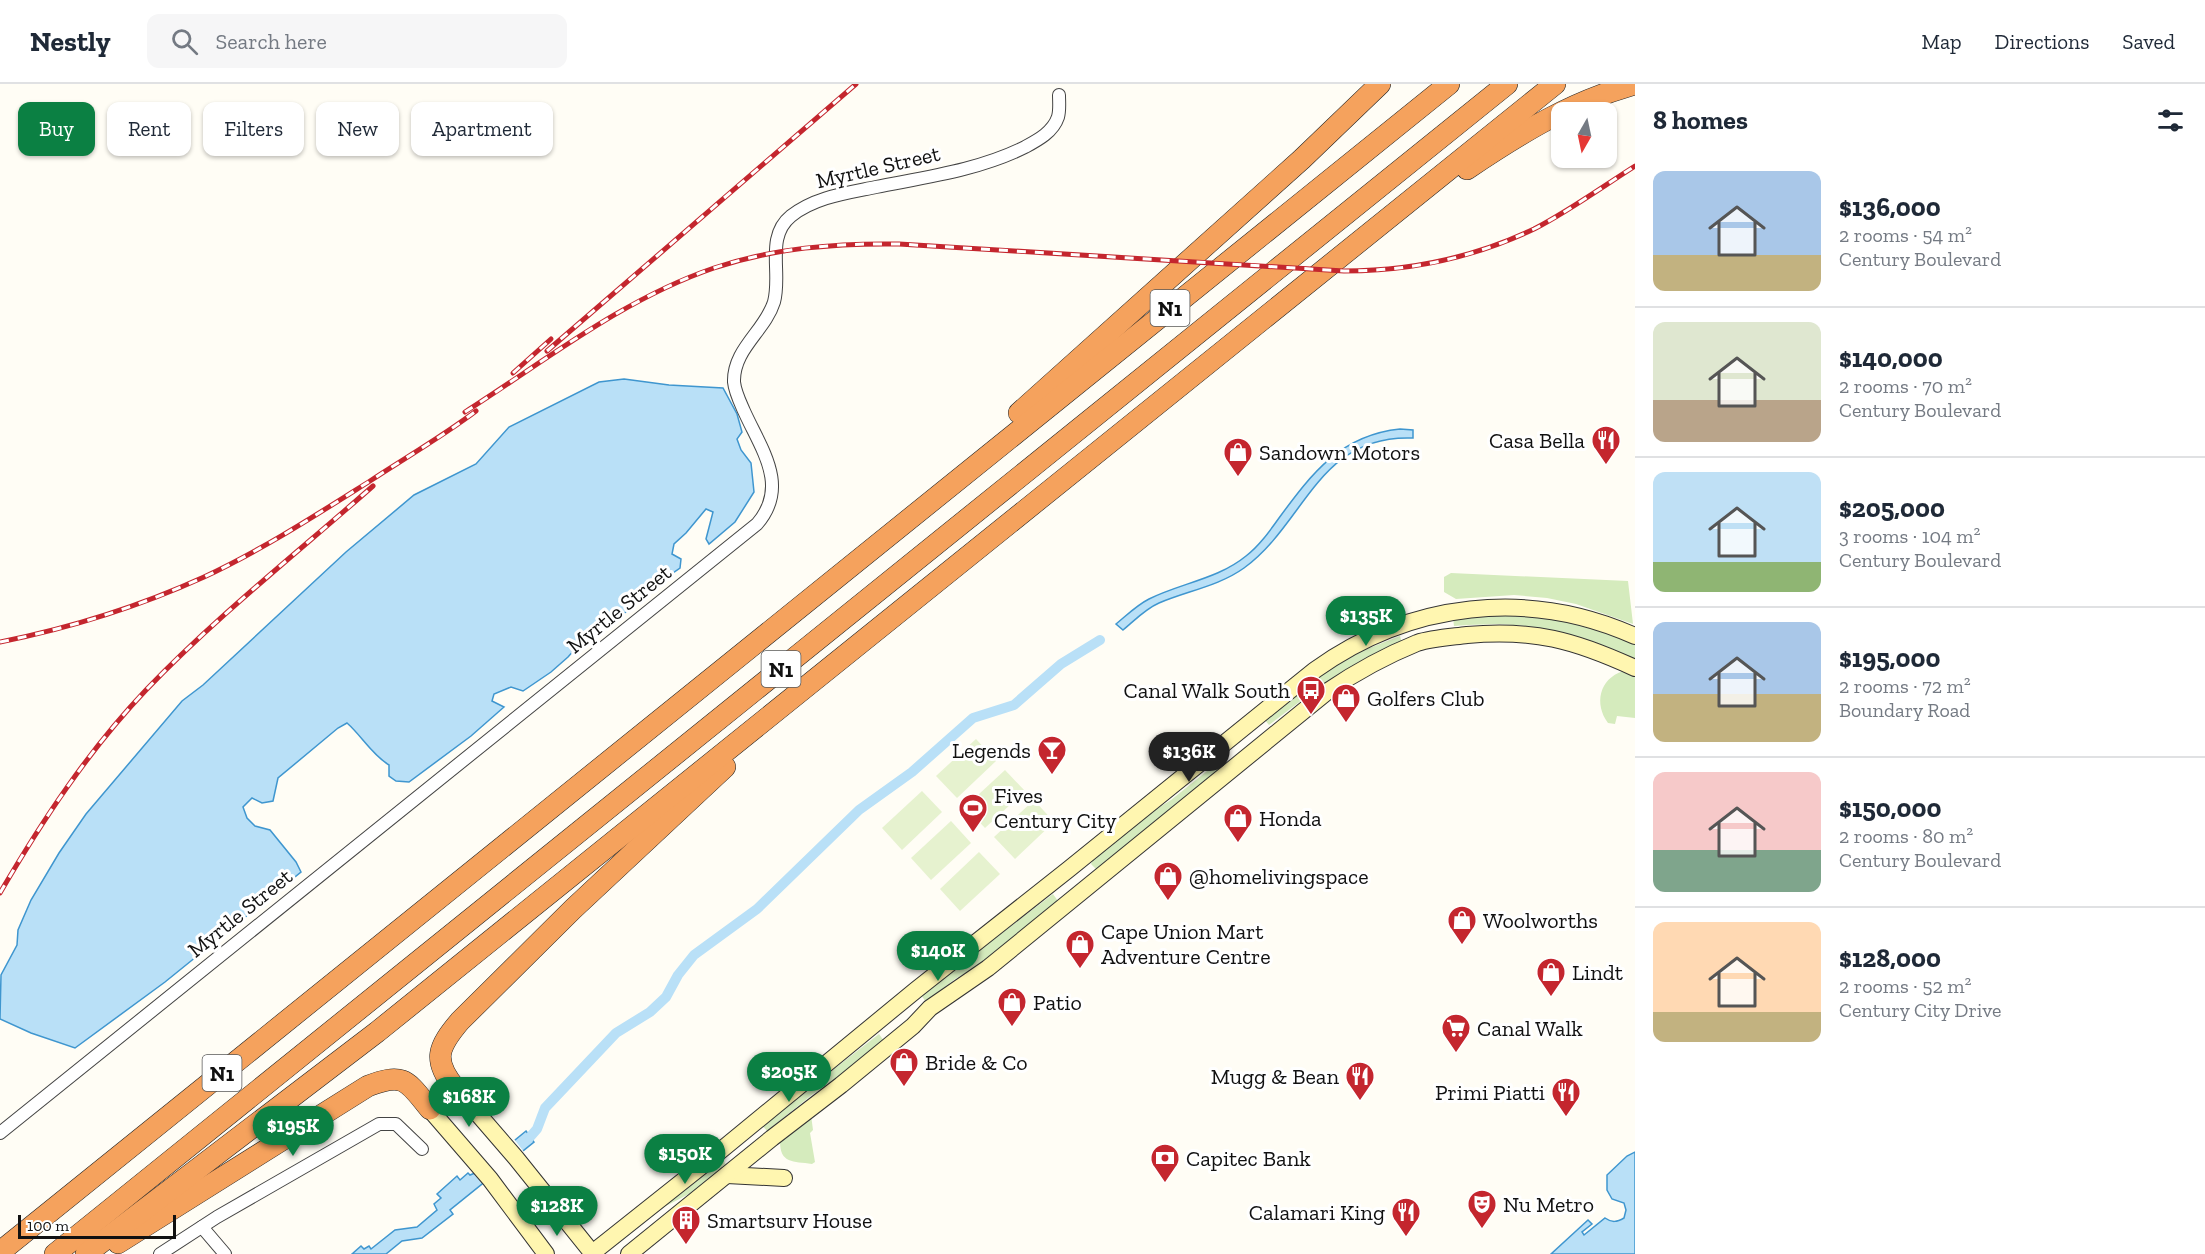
<!DOCTYPE html>
<html lang="en">
<head>
<meta charset="utf-8">
<style>
	:root { --surface:#fff; --page:#f6f6f7; --text:#1f2937; --muted:#747a83; --line:#e0e1e3; --accent:#0b8043 }
	body { margin:0; font-family:"Zilla Slab",serif; background:var(--page); color:var(--text); height:100vh; display:flex; flex-direction:column; font-size:22px; white-space:nowrap }
	* { box-sizing:border-box; margin:0 }
	p { font-size:20px; color:var(--muted) }
	.icon { flex:none; width:33px; height:33px; fill:none; stroke:currentColor; stroke-width:2; stroke-linecap:round; stroke-linejoin:round }
	.map { position:relative; flex:1; overflow:hidden }
	.panel { display:flex; flex-direction:column; background:var(--surface); width:570px }
	.panel>* { flex:none }
	.hud { position:absolute; left:18px; top:18px; width:570px; height:54px; display:flex; gap:12px }
	.needle { width:39px; rotate:189deg }
	.buttons { position:absolute; left:1551px; top:18px; display:grid; gap:12px }
	.buttons a { display:grid; place-items:center; width:66px; height:66px; border-radius:12px; background:var(--surface); box-shadow:0 2px 4px #0004; font-size:30px }
	.scale { position:absolute; left:18px; bottom:15px; width:158px; box-sizing:border-box; padding-left:6px; border:3px solid #111; border-top:0; font-size:16px; line-height:21px; white-space:nowrap; color:#111; -webkit-text-stroke:4px #fff; paint-order:stroke }
	.price { position:absolute; translate:-50% -51px; padding:0 14px; border-radius:21px; background:var(--accent); color:#fff; font-size:20px; line-height:39px; filter:drop-shadow(0 2px 3px #0008) }
	.price::after { content:''; position:absolute; left:50%; top:36px; width:18px; height:14px; margin-left:-9px; background:inherit; clip-path:polygon(0 0,100% 0,50% 100%) }
	.price.selected { background:#222; color:#fff }
	ul { padding:0; list-style:none }
	li { display:flex; align-items:center; gap:18px; height:150px; padding:0 18px }
	li+li { border-top:2px solid var(--line) }
	li span { display:grid; place-items:center; flex:none; width:168px; height:120px; border-radius:12px; color:#555 }
	li>.icon { margin-inline-start:auto }
	span .icon { width:72px; height:72px; fill:#fffc; stroke-width:1 }
	li b { font-size:26px }
	h2 { display:flex; justify-content:space-between; align-items:center; height:72px; padding:0 18px; font-size:26px }
	.pill { padding:0 21px; border-radius:12px; background:var(--surface); box-shadow:0 2px 4px #0004; font-size:21px; line-height:54px }
	.pill.selected { background:var(--accent); color:#fff }
	header { display:flex; align-items:center; gap:36px; box-sizing:border-box; height:84px; padding:0 30px; background:var(--surface); border-bottom:2px solid var(--line) }
	header strong { font-size:28px }
	nav { display:flex; gap:33px; margin-inline-start:auto; font-size:21px }
	.search { width:420px; height:54px; background:var(--page); display:flex; align-items:center; gap:15px; box-sizing:border-box; padding:0 21px; border-radius:12px; color:var(--muted); font-size:22px }
	main { display:flex; flex:1; min-height:0 }
	.map>svg:first-child { display:block }
	.green { fill:#d5ebbd }
	.pitch { fill:#e6f2cf }
	.water { fill:#b9e0f7; stroke:#3f96cf; stroke-width:1.5 }
	.pier { fill:#fffdf5 }
	.lines { fill:none; stroke-linecap:round; stroke-linejoin:round }
	.canal { stroke:#b9e0f7; stroke-width:10 }
	.minor-casing { stroke:#444; stroke-width:14 }
	.secondary-casing { stroke:#333; stroke-width:18 }
	.motorway-casing { stroke:#222; stroke-width:22 }
	.minor { stroke:#fff; stroke-width:12 }
	.secondary { stroke:#fff6b0; stroke-width:16 }
	.motorway { stroke:#f5a25d; stroke-width:21 }
	.rail-casing { stroke:#c4262e; stroke-width:5 }
	.rail { stroke:#fff; stroke-width:3; stroke-dasharray:9; stroke-linecap:butt }
	.labels { text-anchor:middle; dominant-baseline:central; stroke-width:6; stroke-linejoin:round; paint-order:stroke }
	.shield { fill:#fff; stroke:#585858; stroke-width:1.5 }
	.shield-label { font-size:21px; font-weight:bold; fill:#111 }
	.street-label { font-size:22px; fill:#111; stroke:#fff }
	.poi-label { font-size:22px; fill:#111; stroke:#fff; text-anchor:start }
</style>
</head>
<body>
<header>
<strong>Nestly</strong>
<div class="search"><svg class="icon" aria-label="search" viewBox="0 0 24 24"><circle cx="10" cy="10" r="6"/><path d="M15 15l6 6"/></svg>Search here</div>
<nav><a>Map</a><a>Directions</a><a>Saved</a></nav>
</header>
<main>
<div class="map">
<svg width="1635" height="1170" viewBox="0 0 1635 1170">
	<rect width="100%" height="100%" fill="#fffdf5"/>
	<g class="green">
		<path d="M 1451,489 L 1628,497 L 1633,540 L 1576,520 L 1547,514 L 1514,511 L 1456,515 L 1444,508 L 1444,493 Z"/>
		<path d="M 1484,529 L 1534,532 L 1583,541 L 1635,560 L 1635,577 C 1602,564 1568,548 1533,543 C 1507,539 1481,540 1454,542 L 1453,534 Z"/>
		<path d="M 1400,552 L 1402,559 L 1323,600 L 1269,641 L 1264,635 L 1319,590 L 1354,570 Z"/>
		<path d="M 1623,587 L 1635,590 L 1635,634 L 1617,632 L 1615,640 L 1608,639 C 1594,620 1599,595 1623,587 Z"/>
		<path d="M 1222,675 L 1227,681 L 1098,787 L 1091,780 L 1094,774 L 1129,742 L 1171,716 Z"/>
		<path d="M 1053,810 L 1058,817 L 983,879 L 955,895 L 926,918 L 921,911 Z"/>
		<path d="M 879,950 L 884,957 L 844,991 L 813,1010 L 767,1047 L 762,1041 Z"/>
		<path d="M 811,1031 L 813,1046 L 810,1049 L 815,1078 L 812,1080 C 793,1077 780,1080 780,1057 Z"/>
		<path d="M 723,1076 L 728,1084 L 708,1100 L 664,1123 L 615,1162 L 613,1158 L 662,1119 L 689,1103 Z"/>
	</g>
	<g class="pitch">
		<path d="M 976,655 L 996,677 L 957,714 L 936,692 Z"/>
		<path d="M 1005,686 L 1025,707 L 985,744 L 965,723 Z"/>
		<path d="M 922,707 L 942,728 L 902,766 L 882,744 Z"/>
		<path d="M 1034,716 L 1054,738 L 1015,775 L 994,753 Z"/>
		<path d="M 951,737 L 971,759 L 931,796 L 911,774 Z"/>
		<path d="M 979,768 L 1000,790 L 960,827 L 940,805 Z"/>
	</g>
	<g class="water">
		<path d="M 624,295 L 669,301 L 723,304 L 737,330 L 742,348 L 737,355 L 741,366 L 751,379 L 754,408 L 735,438 L 709,460 L 706,455 L 713,428 L 706,425 L 686,449 L 674,460 L 672,470 L 681,475 L 680,484 L 654,502 L 638,516 L 632,525 L 622,530 L 587,559 L 575,565 L 568,573 L 551,588 L 523,607 L 511,603 L 494,610 L 492,617 L 504,623 L 471,652 L 409,698 L 396,697 L 389,692 L 389,681 C 371,670 362,652 347,639 L 338,644 L 278,694 L 273,717 L 262,719 L 252,714 L 243,723 L 247,734 L 255,742 L 270,746 L 296,778 L 301,788 L 165,898 L 75,964 L 31,949 L 0,935 L 1,891 L 17,861 L 18,846 L 31,816 L 59,769 L 86,730 L 182,617 L 203,601 L 346,468 L 414,411 L 476,380 L 509,343 L 599,298 Z"/>
		<path d="M 1400,345 L 1413,346 L 1413,354 C 1318,350 1306,439 1244,484 C 1219,502 1187,507 1159,519 C 1145,525 1134,537 1123,546 L 1116,540 C 1127,531 1137,521 1149,515 C 1181,499 1218,495 1246,472 C 1259,462 1269,448 1279,434 C 1312,389 1341,351 1400,345 Z"/>
		<path d="M 526,1047 L 534,1058 L 450,1126 L 453,1130 L 422,1154 L 402,1157 L 386,1170 L 352,1170 L 361,1162 L 364,1165 L 369,1162 L 371,1165 L 395,1146 L 417,1143 L 437,1126 L 434,1120 L 441,1114 L 437,1110 L 457,1092 L 460,1096 L 468,1089 L 470,1091 L 475,1089 Z"/>
		<path d="M 1635,1068 L 1635,1170 L 1551,1170 L 1588,1136 L 1592,1140 L 1582,1148 L 1584,1151 L 1605,1134 C 1612,1139 1617,1138 1624,1134 L 1626,1126 L 1624,1119 L 1612,1115 L 1607,1106 L 1607,1091 L 1627,1072 Z"/>
	</g>
	<path class="pier" d="M 514,1055 L 524,1068 L 497,1091 L 474,1087 Z"/>
	<g class="lines">
		<path class="canal" d="M 530,1053 L 537,1045 L 545,1024 L 616,949 L 650,928 L 666,913 L 678,891 L 694,871 L 757,825 L 859,726 L 912,688 L 973,634 L 1014,621 L 1061,580 L 1100,556"/>
		<g class="minor-casing">
			<g id="minor">
				<path d="M 0,1049 L 757,440 C 790,402 761,365 744,327 C 740,318 735,308 734,298 C 733,265 765,247 774,218 C 782,189 765,153 791,132 C 815,113 847,109 876,103 C 926,93 979,86 1025,63 C 1038,56 1053,48 1058,33 C 1060,26 1059,18 1059,11"/>
				<path d="M 202,1143 L 225,1170"/>
				<path d="M 160,1170 L 217,1133 L 379,1040 L 396,1040 L 422,1065"/>
			</g>
		</g>
		<g class="secondary-casing">
			<g id="secondary">
				<path d="M 459,1008 L 516,1074 L 593,1170"/>
				<path d="M 433,1029 L 490,1095 L 546,1170"/>
				<path d="M 727,1091 L 784,1094"/>
				<path d="M 591,1170 L 703,1081 L 916,906 L 1069,785 L 1315,586 C 1410,518 1528,504 1635,552"/>
				<path d="M 629,1170 L 772,1054 L 841,1001 L 913,942 L 930,924 L 988,884 L 1328,607 C 1356,588 1385,572 1417,559 C 1432,554 1451,553 1467,551 C 1534,545 1574,556 1635,584"/>
			</g>
		</g>
		<g class="motorway-casing">
			<g id="motorway">
				<path d="M 1467,85 C 1522,48 1571,18 1635,0"/>
				<path d="M 1019,329 L 1302,75 L 1380,0"/>
				<path d="M 455,1004 C 432,976 438,963 460,937 L 573,825 L 725,683"/>
				<path d="M 118,1159 L 368,1002 C 405,988 407,997 430,1025"/>
				<path d="M 0,1168 L 1449,0"/>
				<path d="M 55,1170 L 1507,0"/>
				<path d="M 86,1170 L 377,948 L 1555,0"/>
			</g>
		</g>
		<use href="#minor" class="minor"/>
		<use href="#secondary" class="secondary"/>
		<use href="#motorway" class="motorway"/>
		<g class="rail-casing">
			<g id="rail">
				<path d="M 547,267 L 856,0"/>
				<path d="M 513,289 L 551,255"/>
				<path d="M 465,328 C 545,277 623,215 714,184 C 774,164 835,159 899,160 L 1344,187 C 1411,187 1473,174 1534,145 C 1569,127 1602,103 1635,82"/>
				<path d="M 0,558 C 70,544 138,523 204,493 C 262,466 316,431 370,397 C 405,374 443,352 476,327"/>
				<path d="M 0,809 C 42,737 88,667 146,606 C 216,533 297,469 373,402"/>
			</g>
		</g>
		<use href="#rail" class="rail"/>
	</g>
	<defs>
		<g id="restaurant-pin" transform="scale(1.5)"><path d="M0 17L-7.5 6A9.5 9.5 0 1 1 7.5 6Z" fill="#c4262e" stroke="#fff"/><path d="M-5-6h1v4h1v-4h1v4h1v-4h1v5L-1.5 .5V6h-2V.5L-5-1ZM5-6V6H3V1.5H1.5Q1.5-4 5-6Z" fill="#fff"/></g>
		<g id="shop-pin" transform="scale(1.5)"><path d="M0 17L-7.5 6A9.5 9.5 0 1 1 7.5 6Z" fill="#c4262e" stroke="#fff"/><path d="M-5-2.5h2.3a2.7 3.5 0 0 1 5.4 0H5L5.5 6h-11ZM-1.5-2.5h3a1.5 2.3 0 0 0-3 0Z" fill="#fff"/></g>
		<g id="bus-pin" transform="scale(1.5)"><path d="M0 17L-7.5 6A9.5 9.5 0 1 1 7.5 6Z" fill="#c4262e" stroke="#fff"/><path d="M-5-6H5V4H4V6H2V4H-2V6H-4V4H-5ZM-3.5-4V0h7V-4ZM-3.5 1.2v1.5H-2V1.2ZM2 1.2v1.5H3.5V1.2Z" fill="#fff"/></g>
		<g id="bar-pin" transform="scale(1.5)"><path d="M0 17L-7.5 6A9.5 9.5 0 1 1 7.5 6Z" fill="#c4262e" stroke="#fff"/><path d="M-6-5H6L.8 .8V4.5H3.5V6h-7V4.5H-.8V.8Z" fill="#fff"/></g>
		<g id="stadium-pin" transform="scale(1.5)"><path d="M0 17L-7.5 6A9.5 9.5 0 1 1 7.5 6Z" fill="#c4262e" stroke="#fff"/><path d="M0-5a6.5 5 0 1 0 0 10a6.5 5 0 1 0 0-10ZM-3.5-1.8h7v3.6h-7Z" fill="#fff"/></g>
		<g id="supermarket-pin" transform="scale(1.5)"><path d="M0 17L-7.5 6A9.5 9.5 0 1 1 7.5 6Z" fill="#c4262e" stroke="#fff"/><path d="M-6-5.5h2.5l.6 2H6L4.5 2H-2.5L-4.4-4H-6ZM-1.5 3.2a1.3 1.3 0 1 0 .1 0ZM3 3.2a1.3 1.3 0 1 0 .1 0Z" fill="#fff"/></g>
		<g id="bank-pin" transform="scale(1.5)"><path d="M0 17L-7.5 6A9.5 9.5 0 1 1 7.5 6Z" fill="#c4262e" stroke="#fff"/><path d="M-6-4H6V4H-6ZM0-2.3a2.3 2.3 0 1 0 0 4.6a2.3 2.3 0 1 0 0-4.6Z" fill="#fff"/></g>
		<g id="theatre-pin" transform="scale(1.5)"><path d="M0 17L-7.5 6A9.5 9.5 0 1 1 7.5 6Z" fill="#c4262e" stroke="#fff"/><path d="M-5-5.5Q0-4 5-5.5V0Q5 5 0 6Q-5 5-5 0ZM-3.3-2.5H-1v1.5H-3.3ZM1-2.5H3.3v1.5H1ZM-2.8 1Q0 5.5 2.8 1Z" fill="#fff"/></g>
		<g id="building-pin" transform="scale(1.5)"><path d="M0 17L-7.5 6A9.5 9.5 0 1 1 7.5 6Z" fill="#c4262e" stroke="#fff"/><path d="M-4-6H4V6H1V3H-1V6H-4ZM-2.5-4.3h1.7v1.8h-1.7ZM.8-4.3h1.7v1.8H.8ZM-2.5-1h1.7V.8h-1.7ZM.8-1h1.7V.8H.8Z" fill="#fff"/></g>
	</defs>
	<g fill-rule="evenodd">
		<use href="#restaurant-pin" x="1606" y="356"/>
		<use href="#shop-pin" x="1238" y="368"/>
		<use href="#bus-pin" x="1311" y="606"/>
		<use href="#shop-pin" x="1346" y="614"/>
		<use href="#bar-pin" x="1052" y="666"/>
		<use href="#stadium-pin" x="973" y="724"/>
		<use href="#shop-pin" x="1238" y="734"/>
		<use href="#shop-pin" x="1168" y="792"/>
		<use href="#shop-pin" x="1462" y="836"/>
		<use href="#shop-pin" x="1080" y="860"/>
		<use href="#shop-pin" x="1551" y="888"/>
		<use href="#shop-pin" x="1012" y="918"/>
		<use href="#supermarket-pin" x="1456" y="944"/>
		<use href="#shop-pin" x="904" y="978"/>
		<use href="#restaurant-pin" x="1360" y="992"/>
		<use href="#restaurant-pin" x="1566" y="1008"/>
		<use href="#bank-pin" x="1165" y="1074"/>
		<use href="#theatre-pin" x="1482" y="1120"/>
		<use href="#restaurant-pin" x="1406" y="1128"/>
		<use href="#building-pin" x="686" y="1136"/>
	</g>
	<g class="labels">
		<g class="shield">
			<rect x="1150.5" y="206" width="39" height="36" rx="4.5"/>
			<rect x="761.5" y="567" width="39" height="36" rx="4.5"/>
			<rect x="202.5" y="971" width="39" height="36" rx="4.5"/>
		</g>
		<g class="shield-label">
			<text x="1170" y="224">N1</text>
			<text x="781" y="585">N1</text>
			<text x="222" y="989">N1</text>
		</g>
		<g class="street-label">
			<text transform="translate(878 83) rotate(-13)">Myrtle Street</text>
			<text transform="translate(619 525) rotate(-39)">Myrtle Street</text>
			<text transform="translate(240 829) rotate(-39)">Myrtle Street</text>
		</g>
		<g class="poi-label">
			<text x="1585" y="356" text-anchor="end">Casa Bella</text>
			<text x="1259" y="368">Sandown Motors</text>
			<text x="1290" y="606" text-anchor="end">Canal Walk South</text>
			<text x="1367" y="614">Golfers Club</text>
			<text x="1031" y="666" text-anchor="end">Legends</text>
			<text x="994" y="711">Fives<tspan x="994" dy="25">Century City</tspan></text>
			<text x="1259" y="734">Honda</text>
			<text x="1189" y="792">@homelivingspace</text>
			<text x="1483" y="836">Woolworths</text>
			<text x="1101" y="847">Cape Union Mart<tspan x="1101" dy="25">Adventure Centre</tspan></text>
			<text x="1572" y="888">Lindt</text>
			<text x="1033" y="918">Patio</text>
			<text x="1477" y="944">Canal Walk</text>
			<text x="925" y="978">Bride &amp; Co</text>
			<text x="1339" y="992" text-anchor="end">Mugg &amp; Bean</text>
			<text x="1545" y="1008" text-anchor="end">Primi Piatti</text>
			<text x="1186" y="1074">Capitec Bank</text>
			<text x="1503" y="1120">Nu Metro</text>
			<text x="1385" y="1128" text-anchor="end">Calamari King</text>
			<text x="707" y="1136">Smartsurv House</text>
		</g>
	</g>
</svg>
<div class="buttons">
<a><svg class="needle" viewBox="-14 -14 28 28"><path d="M0-13l5 13h-10z" fill="#e53935"/><path d="M0 13l5-13h-10z" fill="#747a83"/></svg></a>
</div>
<div class="scale">100 m</div>
<b class="price" style="left:1366px;top:563px">$135K</b>
<b class="price selected" style="left:1189px;top:699px">$136K</b>
<b class="price" style="left:938px;top:898px">$140K</b>
<b class="price" style="left:789px;top:1019px">$205K</b>
<b class="price" style="left:469px;top:1044px">$168K</b>
<b class="price" style="left:293px;top:1073px">$195K</b>
<b class="price" style="left:685px;top:1101px">$150K</b>
<b class="price" style="left:557px;top:1153px">$128K</b>
<div class="hud">
<a class="pill selected">Buy</a>
<a class="pill">Rent</a>
<a class="pill">Filters</a>
<a class="pill">New</a>
<a class="pill">Apartment</a>
</div>
</div>
<section class="panel">
<h2>8 homes<svg class="icon" aria-label="filters" viewBox="0 0 24 24"><path d="M4 7h16M4 17h16"/><circle cx="9" cy="7" r="2"/><circle cx="15" cy="17" r="2"/></svg></h2>
<ul>
<li><span style="background:linear-gradient(#a9c7e8 70%,#c2b280 0)"><svg class="icon" aria-label="home" viewBox="0 0 24 24"><path d="M3 11l9-7 9 7M6 9v11h12V9"/></svg></span><div><b>$136,000</b><p>2 rooms · 54 m²</p><p>Century Boulevard</p></div></li>
<li><span style="background:linear-gradient(#dfe7d0 65%,#b9a48a 0)"><svg class="icon" aria-label="home" viewBox="0 0 24 24"><path d="M3 11l9-7 9 7M6 9v11h12V9"/></svg></span><div><b>$140,000</b><p>2 rooms · 70 m²</p><p>Century Boulevard</p></div></li>
<li><span style="background:linear-gradient(#bfe0f5 75%,#8fb573 0)"><svg class="icon" aria-label="home" viewBox="0 0 24 24"><path d="M3 11l9-7 9 7M6 9v11h12V9"/></svg></span><div><b>$205,000</b><p>3 rooms · 104 m²</p><p>Century Boulevard</p></div></li>
<li><span style="background:linear-gradient(#a9c7e8 60%,#c2b280 0)"><svg class="icon" aria-label="home" viewBox="0 0 24 24"><path d="M3 11l9-7 9 7M6 9v11h12V9"/></svg></span><div><b>$195,000</b><p>2 rooms · 72 m²</p><p>Boundary Road</p></div></li>
<li><span style="background:linear-gradient(#f6c9c9 65%,#7fa58c 0)"><svg class="icon" aria-label="home" viewBox="0 0 24 24"><path d="M3 11l9-7 9 7M6 9v11h12V9"/></svg></span><div><b>$150,000</b><p>2 rooms · 80 m²</p><p>Century Boulevard</p></div></li>
<li><span style="background:linear-gradient(#ffd9b3 75%,#c2b280 0)"><svg class="icon" aria-label="home" viewBox="0 0 24 24"><path d="M3 11l9-7 9 7M6 9v11h12V9"/></svg></span><div><b>$128,000</b><p>2 rooms · 52 m²</p><p>Century City Drive</p></div></li>
</ul>
</section>
</main>
</body>
</html>
